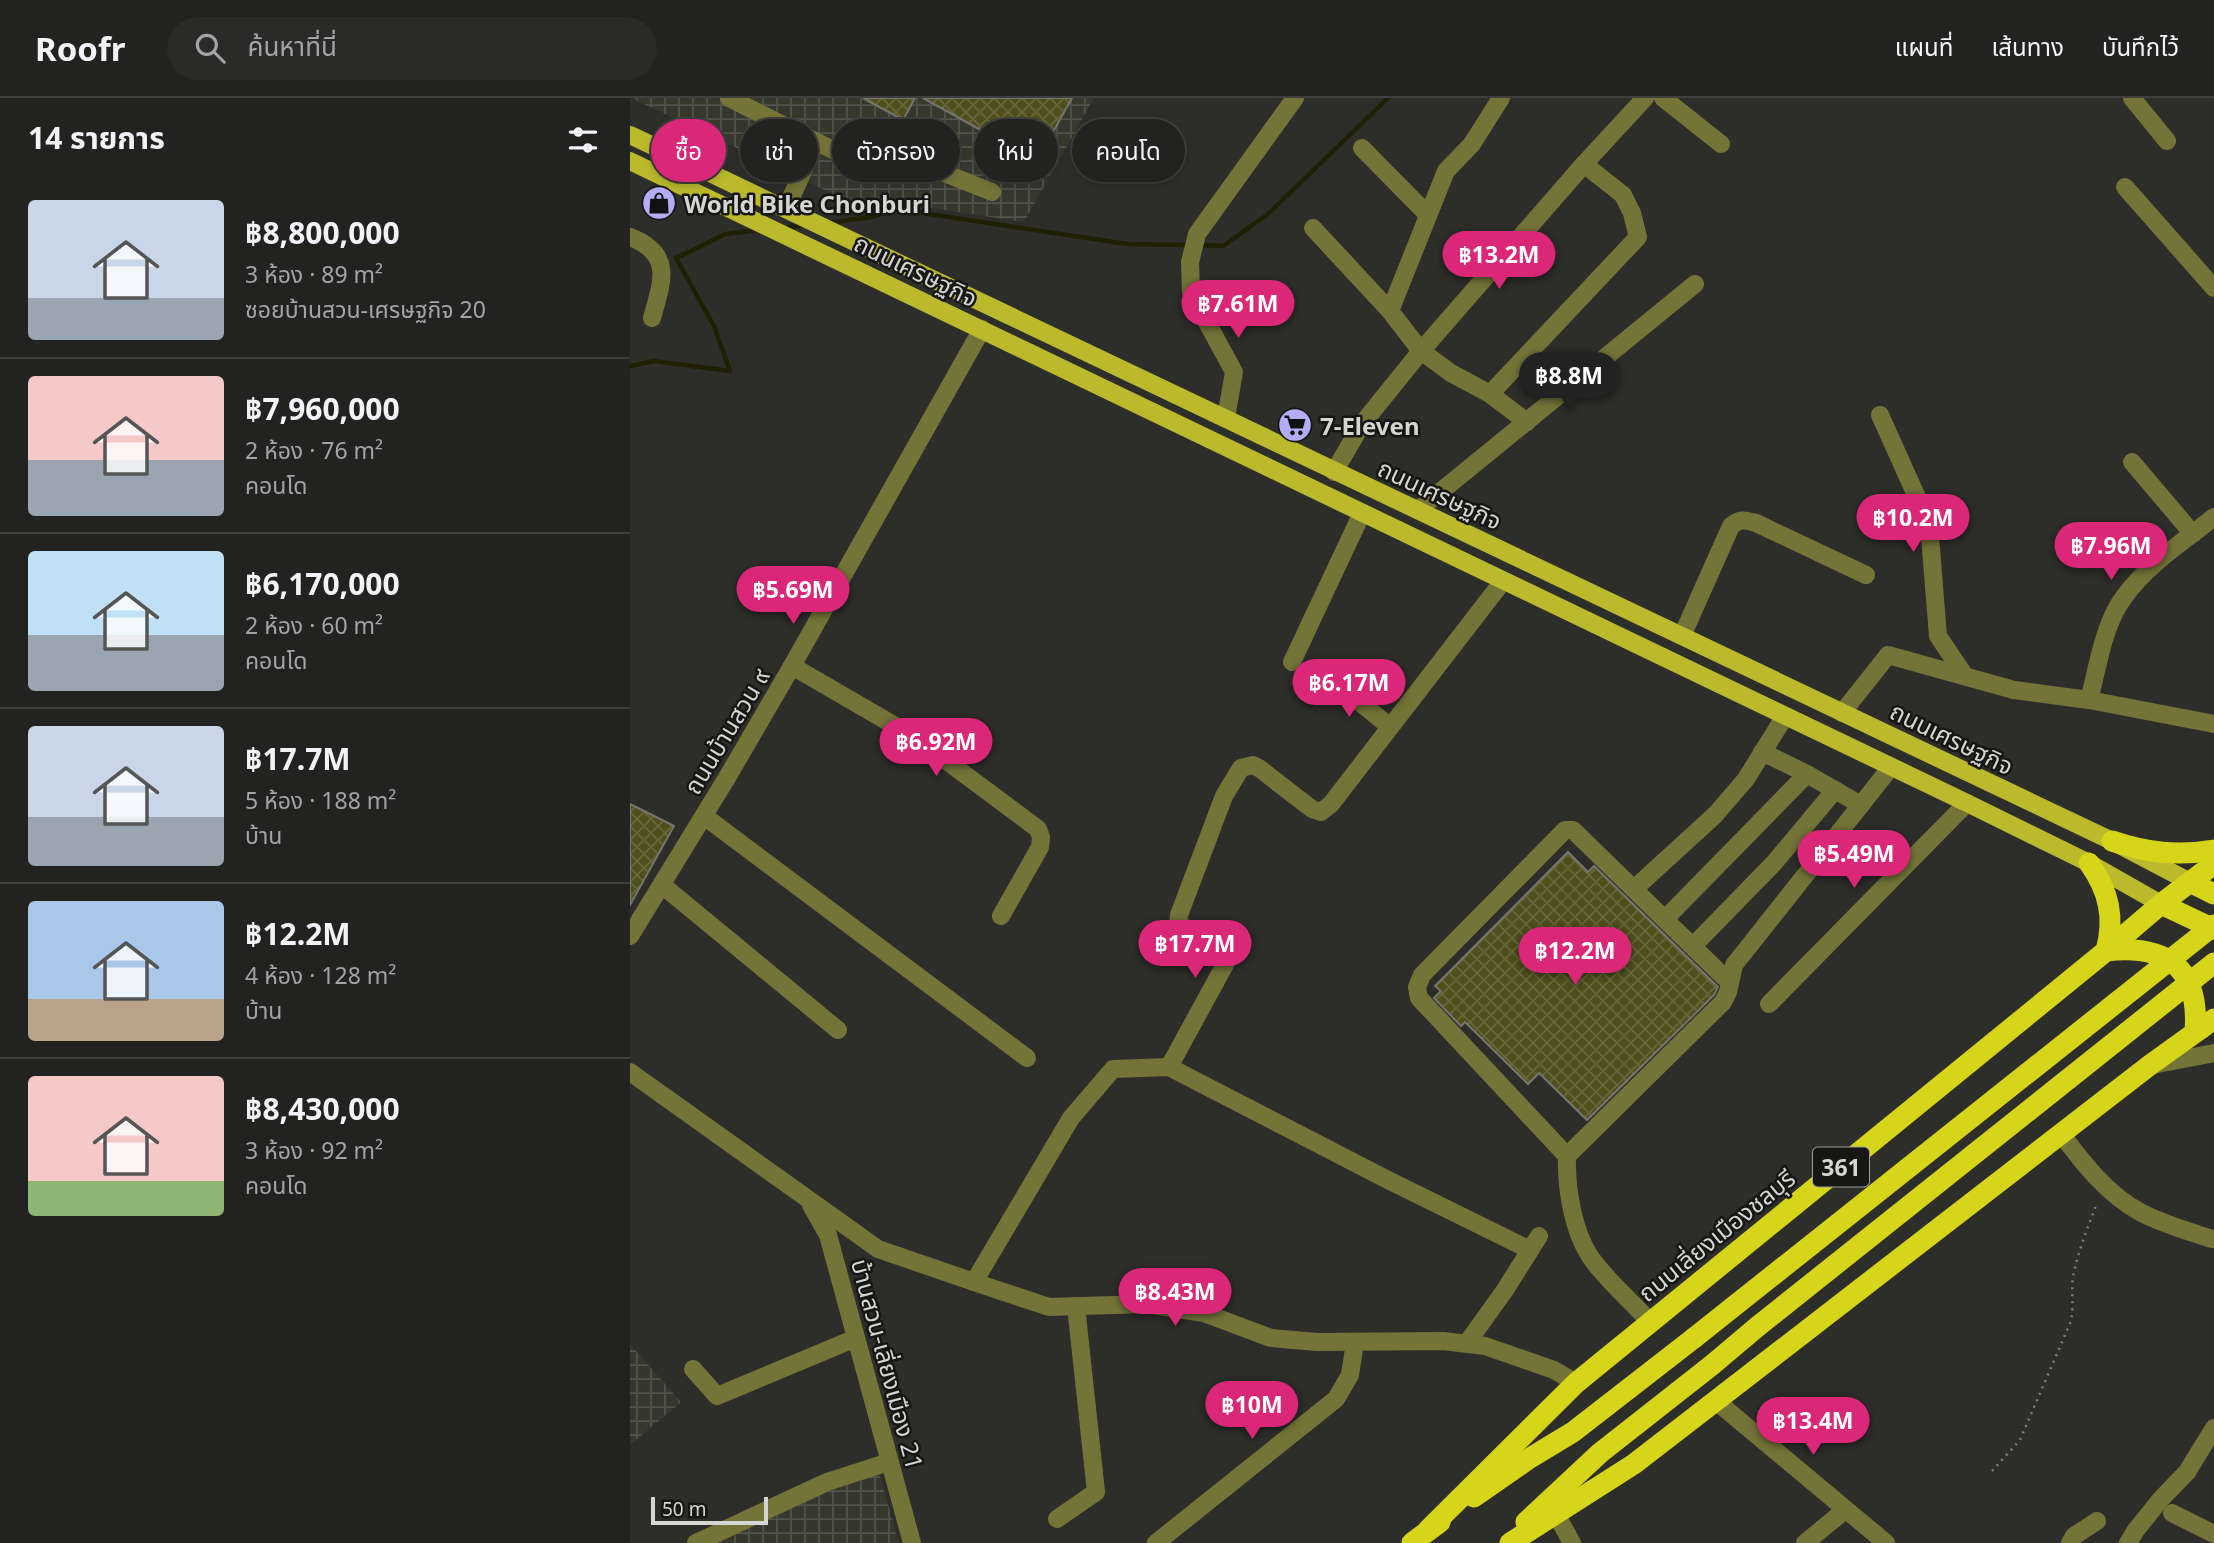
<!DOCTYPE html>
<html lang="th">
<head>
<meta charset="utf-8">
<style>
	:root { --surface:#222220; --page:#2a2a29; --text:#f1f3f6; --muted:#a2a4a5; --line:#3f3f3e; --accent:#db2777 }
	body { margin:0; font-family:"Noto Sans","Noto Sans Thai",sans-serif; background:var(--page); color:var(--text); height:100vh; display:flex; flex-direction:column; font-size:26px; white-space:nowrap }
	* { box-sizing:border-box; margin:0 }
	p { font-size:23px; color:var(--muted) }
	.icon { flex:none; width:38px; height:38px; fill:none; stroke:currentColor; stroke-width:2; stroke-linecap:round; stroke-linejoin:round }
	.map { position:relative; flex:1; overflow:hidden }
	.panel { display:flex; flex-direction:column; background:var(--surface); width:630px }
	.panel>* { flex:none }
	.guide { position:absolute; left:21px; top:21px; width:665px; height:63px; display:flex; gap:14px }
	.scale { position:absolute; left:21px; bottom:18px; width:117px; box-sizing:border-box; padding-left:7px; border:4px solid #d5d5d3; border-top:0; font-size:19px; line-height:24px; white-space:nowrap; color:#d5d5d3; -webkit-text-stroke:5px #161614; paint-order:stroke }
	.price { position:absolute; translate:-50% -60px; padding:0 16px; border-radius:24px; background:var(--accent); color:#fff; font-size:23px; line-height:46px; filter:drop-shadow(0 2px 4px #0008) }
	.price::after { content:''; position:absolute; left:50%; top:42px; width:21px; height:16px; margin-left:-10px; background:inherit; clip-path:polygon(0 0,100% 0,50% 100%) }
	.price.selected { background:#222; color:#fff }
	ul { padding:0; list-style:none }
	li { display:flex; align-items:center; gap:21px; height:175px; padding:0 28px }
	li+li { border-top:2px solid var(--line) }
	li span { display:grid; place-items:center; flex:none; width:196px; height:140px; border-radius:7px; color:#555 }
	li>.icon { margin-inline-start:auto }
	span .icon { width:84px; height:84px; fill:#fffc; stroke-width:1 }
	li b { font-size:30px }
	h2 { display:flex; justify-content:space-between; align-items:center; height:84px; padding:0 28px; font-size:30px }
	.pill { padding:0 24px; border-radius:32px; background:var(--surface); box-shadow:0 4px 10px #0003,0 0 0 2px var(--line); font-size:24px; line-height:63px }
	.pill.selected { background:var(--accent); color:#fff }
	header { display:flex; align-items:center; gap:42px; box-sizing:border-box; height:98px; padding:0 35px; background:var(--surface); border-bottom:2px solid var(--line) }
	header strong { font-size:33px }
	nav { display:flex; gap:38px; margin-inline-start:auto; font-size:24px }
	.search { width:490px; height:63px; background:var(--page); display:flex; align-items:center; gap:18px; box-sizing:border-box; padding:0 24px; border-radius:38px; color:var(--muted); font-size:26px }
	main { display:flex; flex:1; min-height:0 }
	.map>svg:first-child { display:block }
	.industrial { fill:url(#industrial-grid) }
	.lines { fill:none; stroke-linecap:round; stroke-linejoin:round }
	.stream { stroke:#1f1f01; stroke-width:4.5 }
	.building { fill:url(#building-cross-hatch); stroke:#757571; stroke-width:2 }
	.path { stroke:#7e7f7c; stroke-width:2.5; stroke-dasharray:2 5; stroke-linecap:butt }
	.minor { stroke:#747439; stroke-width:18 }
	.major { stroke:#bbba2d; stroke-width:18 }
	.highway { stroke:#d7d519; stroke-width:21 }
	.highway-bridge { stroke:#d7d519; stroke-width:21 }
	.labels { text-anchor:middle; dominant-baseline:central; stroke-width:5; stroke-linejoin:round; paint-order:stroke }
	.shield { fill:#161614; stroke:#9c9c9a; stroke-width:2 }
	.shield-label { font-size:23px; font-weight:bold; fill:#d5d5d3 }
	.poi-label { font-size:24px; font-weight:bold; fill:#d5d5d3; stroke:#161614; text-anchor:start }
	.street-label { font-size:24px; fill:#d5d5d3; stroke:#161614 }
</style>
</head>
<body>
<header>
<strong>Roofr</strong>
<div class="search"><svg class="icon" aria-label="search" viewBox="0 0 24 24"><circle cx="10" cy="10" r="6"/><path d="M15 15l6 6"/></svg>ค้นหาที่นี่</div>
<nav><a>แผนที่</a><a>เส้นทาง</a><a>บันทึกไว้</a></nav>
</header>
<main>
<section class="panel">
<h2>14 รายการ<svg class="icon" aria-label="filters" viewBox="0 0 24 24"><path d="M4 7h16M4 17h16"/><circle cx="9" cy="7" r="2"/><circle cx="15" cy="17" r="2"/></svg></h2>
<ul>
<li><span style="background:linear-gradient(#c9d6e8 70%,#9aa5b1 0)"><svg class="icon" aria-label="home" viewBox="0 0 24 24"><path d="M3 11l9-7 9 7M6 9v11h12V9"/></svg></span><div><b>฿8,800,000</b><p>3 ห้อง · 89 m²</p><p>ซอยบ้านสวน-เศรษฐกิจ 20</p></div></li>
<li><span style="background:linear-gradient(#f6c9c9 60%,#9aa5b1 0)"><svg class="icon" aria-label="home" viewBox="0 0 24 24"><path d="M3 11l9-7 9 7M6 9v11h12V9"/></svg></span><div><b>฿7,960,000</b><p>2 ห้อง · 76 m²</p><p>คอนโด</p></div></li>
<li><span style="background:linear-gradient(#bfe0f5 60%,#9aa5b1 0)"><svg class="icon" aria-label="home" viewBox="0 0 24 24"><path d="M3 11l9-7 9 7M6 9v11h12V9"/></svg></span><div><b>฿6,170,000</b><p>2 ห้อง · 60 m²</p><p>คอนโด</p></div></li>
<li><span style="background:linear-gradient(#c9d6e8 65%,#9aa5b1 0)"><svg class="icon" aria-label="home" viewBox="0 0 24 24"><path d="M3 11l9-7 9 7M6 9v11h12V9"/></svg></span><div><b>฿17.7M</b><p>5 ห้อง · 188 m²</p><p>บ้าน</p></div></li>
<li><span style="background:linear-gradient(#a9c7e8 70%,#b9a48a 0)"><svg class="icon" aria-label="home" viewBox="0 0 24 24"><path d="M3 11l9-7 9 7M6 9v11h12V9"/></svg></span><div><b>฿12.2M</b><p>4 ห้อง · 128 m²</p><p>บ้าน</p></div></li>
<li><span style="background:linear-gradient(#f6c9c9 75%,#8fb573 0)"><svg class="icon" aria-label="home" viewBox="0 0 24 24"><path d="M3 11l9-7 9 7M6 9v11h12V9"/></svg></span><div><b>฿8,430,000</b><p>3 ห้อง · 92 m²</p><p>คอนโด</p></div></li>
</ul>
</section>
<div class="map">
<svg width="1584" height="1445" viewBox="0 0 1584 1445">
	<defs>
		<pattern id="industrial-grid" width="8" height="8" patternUnits="userSpaceOnUse" patternTransform="scale(1.75)"><rect width="8" height="8" fill="#36372d"/><path d="M0 4h8M4 0v8" fill="none" stroke="#52534b"/></pattern>
		<pattern id="building-cross-hatch" width="8" height="8" patternUnits="userSpaceOnUse" patternTransform="scale(1.75)"><rect width="8" height="8" fill="#4f4f1c"/><path d="M0 0l8 8M0 8l8-8" fill="none" stroke="#67673c"/></pattern>
	</defs>
	<rect width="100%" height="100%" fill="#2d2e2a"/>
	<g class="industrial">
		<path d="M 1,0 L 464,0 L 394,124 L 261,104 L 237,112 Z"/>
		<path d="M 0,1246 L 51,1304 L 0,1347 Z"/>
		<path d="M 249,1375 L 269,1445 L 80,1445 L 193,1392 Z"/>
	</g>
	<g class="lines">
		<g class="stream">
			<path d="M 197,125 L 241,119 L 266,111 L 497,146 L 559,147"/>
			<path d="M 152,130 L 175,127"/>
			<path d="M 568,147 L 593,148 L 638,116 L 758,0"/>
			<path d="M 0,268 L 24,263 L 100,273 L 84,228 L 46,160 L 96,136 L 129,132"/>
		</g>
	</g>
	<g class="building">
		<path d="M 233,0 L 285,0 L 273,22 Z"/>
		<path d="M 293,0 L 442,0 L 407,63 Z"/>
		<path d="M 0,706 L 44,728 L 0,807 Z"/>
		<path d="M 938,754 L 958,774 L 964,768 L 1088,889 L 1084,897 L 957,1022 L 909,975 L 898,986 L 835,924 L 831,928 L 804,900 L 811,893 L 805,888 Z"/>
	</g>
	<g class="lines">
		<path class="path" d="M 1362,1373 L 1390,1342 L 1441,1223 C 1444,1208 1441,1193 1443,1179 C 1448,1153 1458,1129 1467,1105"/>
		<g class="minor">
			<path d="M 99,0 L 223,62 L 289,65 L 362,94"/>
			<path d="M 871,0 L 842,46 L 816,73 L 760,213 L 791,253 L 821,275 L 860,296 L 1008,139 L 1002,115 L 993,97 L 954,66"/>
			<path d="M 1033,0 L 1091,46"/>
			<path d="M 1502,0 L 1537,43"/>
			<path d="M 732,50 L 798,117"/>
			<path d="M 1495,89 L 1584,190"/>
			<path d="M 156,111 L 186,44"/>
			<path d="M 683,130 L 760,213"/>
			<path d="M 0,139 C 44,156 32,184 22,220"/>
			<path d="M 860,296 L 897,324"/>
			<path d="M 1250,317 L 1299,426 L 1308,538 L 1335,578"/>
			<path d="M 596,320 L 604,274 L 561,195 L 560,164 L 567,136 L 665,0"/>
			<path d="M 1502,364 L 1563,436"/>
			<path d="M 704,374 L 732,326 L 791,253 L 954,66 L 1015,0"/>
			<path d="M 788,412 L 1065,186"/>
			<path d="M 1052,538 L 1101,428 C 1110,420 1115,422 1126,425 L 1236,477"/>
			<path d="M 662,564 L 732,415"/>
			<path d="M 162,568 L 286,640 L 408,731 L 411,739 L 410,749 L 371,818"/>
			<path d="M 704,583 L 759,628"/>
			<path d="M 1459,602 C 1468,569 1473,527 1494,499 C 1517,467 1553,444 1584,419"/>
			<path d="M 1212,615 L 1258,557 L 1384,592 L 1459,602 L 1584,626"/>
			<path d="M 1132,654 L 1177,676 L 1231,707"/>
			<path d="M 74,718 L 397,960"/>
			<path d="M 32,787 L 208,932"/>
			<path d="M 1004,791 L 1085,717 L 1116,681 L 1155,618"/>
			<path d="M 1035,821 L 1177,676"/>
			<path d="M 0,838 L 98,678 L 162,568 L 352,231"/>
			<path d="M 1063,848 L 1144,765 L 1205,692"/>
			<path d="M 1139,906 L 1337,705"/>
			<path d="M 1522,967 L 1584,955"/>
			<path d="M 539,969 L 598,861 L 548,825 L 549,817 L 594,698 L 611,670 L 623,667 L 629,670 L 682,711 L 691,714 L 701,706 L 873,483"/>
			<path d="M 0,974 L 248,1151 L 344,1184 L 419,1209 L 517,1206 L 574,1215 L 641,1240 L 687,1244 L 813,1243 L 855,1248 L 924,1272 L 946,1285"/>
			<path d="M 1432,1037 C 1454,1066 1477,1096 1510,1114 C 1532,1126 1558,1133 1582,1141"/>
			<path d="M 937,1058 L 789,900 L 787,889 L 792,877 L 935,732 L 943,732 L 1099,884"/>
			<path d="M 181,1107 L 198,1137 L 282,1445"/>
			<path d="M 344,1184 L 441,1020 L 483,971 L 539,969 L 756,1081 L 900,1152"/>
			<path d="M 1020,1224 C 1002,1204 980,1185 964,1164 C 943,1137 936,1090 937,1058 L 1093,904 L 1098,894 L 1104,867 L 1261,669"/>
			<path d="M 837,1245 L 875,1192 L 909,1138"/>
			<path d="M 63,1271 L 87,1298 L 226,1240"/>
			<path d="M 1086,1303 L 1256,1445"/>
			<path d="M 1542,1415 L 1584,1436"/>
			<path d="M 926,1416 L 942,1445"/>
			<path d="M 427,1421 L 466,1394 L 446,1208"/>
			<path d="M 66,1445 L 197,1384 L 259,1364"/>
			<path d="M 526,1445 L 706,1301 L 720,1277 L 725,1244"/>
			<path d="M 1175,1445 L 1215,1412"/>
			<path d="M 1440,1445 L 1444,1438 L 1467,1423"/>
			<path d="M 1498,1445 L 1506,1432 L 1530,1402 L 1557,1374 L 1584,1330"/>
		</g>
		<g class="major">
			<path d="M 0,37 L 1482,743 L 1560,784"/>
			<path d="M 0,63 L 1337,705 L 1459,765 L 1531,806"/>
		</g>
		<g class="highway">
			<path d="M 1482,743 C 1517,755 1548,758 1584,752"/>
			<path d="M 1459,765 C 1479,793 1485,820 1476,853"/>
			<path d="M 1560,784 L 1584,796"/>
			<path d="M 1531,806 L 1584,831"/>
			<path d="M 1476,853 C 1537,846 1570,870 1565,934 L 1572,930"/>
			<path d="M 844,1399 L 900,1360 L 943,1334 L 1064,1240"/>
			<path d="M 896,1424 L 970,1355 L 1082,1267"/>
			<path d="M 798,1432 L 946,1285 L 1476,853 L 1531,806 L 1584,766"/>
			<path d="M 782,1445 L 810,1424"/>
			<path d="M 880,1445 L 1004,1366 L 1520,967 L 1584,921"/>
		</g>
		<g class="highway-bridge">
			<path d="M 1064,1240 L 1584,827"/>
			<path d="M 1082,1267 L 1127,1229 L 1584,865"/>
		</g>
	</g>
	<defs>
		<g id="shop-disc" transform="scale(1.75)"><circle r="9.5" fill="#b5acf8" stroke="#161614"/><path d="M-5-2.5h2.3a2.7 3.5 0 0 1 5.4 0H5L5.5 6h-11ZM-1.5-2.5h3a1.5 2.3 0 0 0-3 0Z" fill="#111"/></g>
		<g id="supermarket-disc" transform="scale(1.75)"><circle r="9.5" fill="#b5acf8" stroke="#161614"/><path d="M-6-5.5h2.5l.6 2H6L4.5 2H-2.5L-4.4-4H-6ZM-1.5 3.2a1.3 1.3 0 1 0 .1 0ZM3 3.2a1.3 1.3 0 1 0 .1 0Z" fill="#111"/></g>
	</defs>
	<g fill-rule="evenodd">
		<use href="#shop-disc" x="29" y="105"/>
		<use href="#supermarket-disc" x="665" y="327"/>
	</g>
	<g class="labels">
		<rect class="shield" x="1183" y="1049.5" width="56" height="39" rx="5"/>
		<g class="shield-label">
			<text x="1211" y="1069">361</text>
		</g>
		<g class="poi-label">
			<text x="54" y="105">World Bike Chonburi</text>
			<text x="690" y="327">7-Eleven</text>
		</g>
		<g class="street-label">
			<text transform="translate(286 172) rotate(26)">ถนนเศรษฐกิจ</text>
			<text transform="translate(810 396) rotate(25)">ถนนเศรษฐกิจ</text>
			<text transform="translate(96 633) rotate(-59)">ถนนบ้านสวน ๙</text>
			<text transform="translate(1322 640) rotate(26)">ถนนเศรษฐกิจ</text>
			<text transform="translate(1086 1137) rotate(-39)">ถนนเลี่ยงเมืองชลบุรี</text>
			<text transform="translate(258 1266) rotate(75)">บ้านสวน-เลี่ยงเมือง 21</text>
		</g>
	</g>
</svg>
<div class="scale">50 m</div>
<b class="price" style="left:869px;top:193px">฿13.2M</b>
<b class="price" style="left:608px;top:242px">฿7.61M</b>
<b class="price selected" style="left:939px;top:314px">฿8.8M</b>
<b class="price" style="left:1283px;top:456px">฿10.2M</b>
<b class="price" style="left:1481px;top:484px">฿7.96M</b>
<b class="price" style="left:163px;top:528px">฿5.69M</b>
<b class="price" style="left:719px;top:621px">฿6.17M</b>
<b class="price" style="left:306px;top:680px">฿6.92M</b>
<b class="price" style="left:1224px;top:792px">฿5.49M</b>
<b class="price" style="left:565px;top:882px">฿17.7M</b>
<b class="price" style="left:945px;top:889px">฿12.2M</b>
<b class="price" style="left:545px;top:1230px">฿8.43M</b>
<b class="price" style="left:622px;top:1343px">฿10M</b>
<b class="price" style="left:1183px;top:1359px">฿13.4M</b>
<div class="guide">
<a class="pill selected">ซื้อ</a>
<a class="pill">เช่า</a>
<a class="pill">ตัวกรอง</a>
<a class="pill">ใหม่</a>
<a class="pill">คอนโด</a>
</div>
</div>
</main>
</body>
</html>
